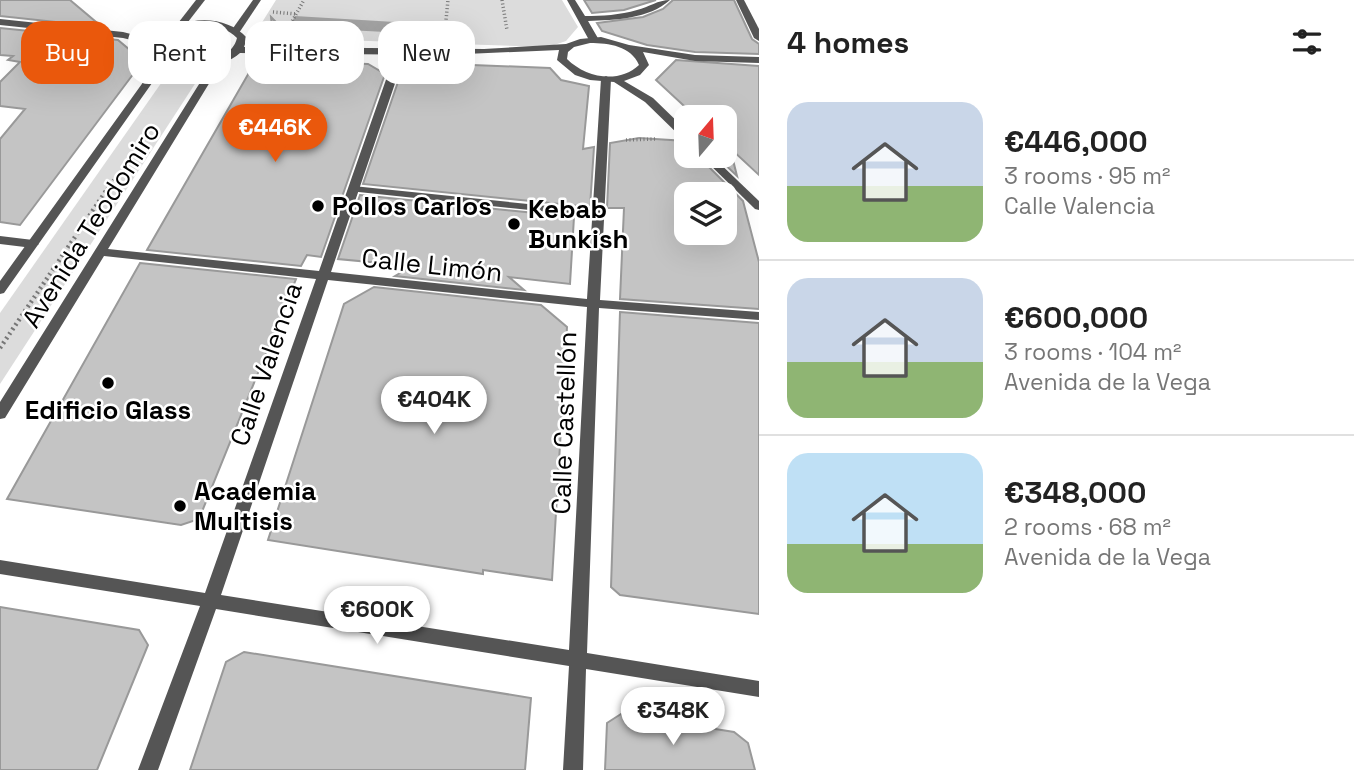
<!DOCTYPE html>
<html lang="en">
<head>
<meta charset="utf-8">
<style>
	:root { --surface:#fff; --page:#f6f6f6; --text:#222; --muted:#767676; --line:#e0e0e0; --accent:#ea580c }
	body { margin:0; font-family:"Space Grotesk",sans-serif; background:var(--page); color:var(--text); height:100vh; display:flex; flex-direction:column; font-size:26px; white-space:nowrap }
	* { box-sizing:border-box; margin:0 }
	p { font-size:23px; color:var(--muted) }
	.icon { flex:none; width:38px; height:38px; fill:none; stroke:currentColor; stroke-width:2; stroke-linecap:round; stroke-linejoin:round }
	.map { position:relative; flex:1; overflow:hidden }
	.side { display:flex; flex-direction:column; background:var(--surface); width:595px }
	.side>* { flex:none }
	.top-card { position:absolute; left:21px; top:21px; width:632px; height:63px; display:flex; gap:14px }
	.needle { width:46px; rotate:19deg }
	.tools { position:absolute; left:674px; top:105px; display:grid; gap:14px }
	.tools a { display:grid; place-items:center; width:63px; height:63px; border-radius:14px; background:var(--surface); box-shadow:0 7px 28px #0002; font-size:35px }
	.price { position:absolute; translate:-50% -60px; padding:0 16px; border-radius:24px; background:#fff; color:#222; font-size:23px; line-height:46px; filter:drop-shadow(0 2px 4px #0008) }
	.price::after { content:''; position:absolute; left:50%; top:42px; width:21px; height:16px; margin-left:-10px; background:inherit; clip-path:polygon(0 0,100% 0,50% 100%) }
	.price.selected { background:var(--accent); color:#fff }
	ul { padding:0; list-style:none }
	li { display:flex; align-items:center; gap:21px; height:175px; padding:0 28px }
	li+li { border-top:2px solid var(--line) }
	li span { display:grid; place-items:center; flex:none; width:196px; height:140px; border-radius:21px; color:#555 }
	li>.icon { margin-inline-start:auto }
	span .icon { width:84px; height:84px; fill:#fffc; stroke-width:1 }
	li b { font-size:30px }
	h2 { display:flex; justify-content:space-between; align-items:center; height:84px; padding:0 28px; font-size:30px }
	.pill { padding:0 24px; border-radius:21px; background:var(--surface); box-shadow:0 7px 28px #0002; font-size:24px; line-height:63px }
	.pill.selected { background:var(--accent); color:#fff }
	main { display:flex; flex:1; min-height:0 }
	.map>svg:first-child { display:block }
	.green { fill:#dcdcdc }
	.water { fill:#a3a3a3 }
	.building { fill:#c4c4c4; stroke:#999; stroke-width:2; fill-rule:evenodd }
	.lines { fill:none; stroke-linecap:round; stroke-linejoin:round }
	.path-far1 { stroke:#777; stroke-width:3.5; stroke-dasharray:1 2.5; stroke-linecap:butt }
	.path { stroke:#777; stroke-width:4.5; stroke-dasharray:2 3.5; stroke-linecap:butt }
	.pedestrian { fill:#555; fill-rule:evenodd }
	.minor { fill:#555; fill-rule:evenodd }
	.tertiary { fill:#555; fill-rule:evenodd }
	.poi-dot { fill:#000; stroke:#fff; stroke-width:2.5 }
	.labels { text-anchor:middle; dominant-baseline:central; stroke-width:5; stroke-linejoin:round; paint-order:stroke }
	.poi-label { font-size:26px; font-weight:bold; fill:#000; stroke:#fff; text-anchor:start }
	.street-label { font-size:26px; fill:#000; stroke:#fff }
</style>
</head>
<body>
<main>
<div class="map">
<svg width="759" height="770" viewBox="0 0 759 770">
	<rect width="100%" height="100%" fill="#fff"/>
	<g class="green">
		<path d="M 276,0 L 562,0 L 578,27 L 566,41 L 548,47 L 279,38 L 256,32 Z"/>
		<path d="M 181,66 L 198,68 L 202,73 L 0,384 L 0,313 L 171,69 Z"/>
	</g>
	<path class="water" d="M 295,16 L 445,25 L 444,35 L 289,27 Z"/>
	<g class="building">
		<path d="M 0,0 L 70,0 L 102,27 L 0,16 Z"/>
		<path d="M 584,0 L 656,0 L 624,10 L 592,13 Z"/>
		<path d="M 673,0 L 734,0 L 752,39 L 759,44 L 759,54 L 695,52 L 647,45 L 602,31 L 597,23 L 643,17 L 663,9 Z"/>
		<path d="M 271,17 L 298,45 L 274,45 Z"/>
		<path d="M 0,28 L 118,40 L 143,61 L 20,225 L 0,222 L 0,139 L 25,109 L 0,106 L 0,82 L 20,62 L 8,60 L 13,56 L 0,55 Z"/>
		<path d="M 274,56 L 308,56 L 314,62 L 368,64 L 385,74 L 321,257 L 307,255 L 301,266 L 147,250 L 254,64 Z"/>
		<path d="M 676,60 L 759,66 L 759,175 L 730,148 L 737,176 L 716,156 L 724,156 L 724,117 L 696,117 L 656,80 Z"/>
		<path d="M 421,63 L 550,68 L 561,80 L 589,86 L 583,149 L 594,147 L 590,207 L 363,184 L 400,76 L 417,78 Z"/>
		<path d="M 639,138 L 686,141 L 686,156 L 698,156 L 743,201 L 759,262 L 759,309 L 620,299 L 624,208 L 607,208 L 610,143 ZM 686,194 L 724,194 L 724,233 L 686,233 Z"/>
		<path d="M 360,195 L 574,217 L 570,284 L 509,277 L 524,290 L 395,276 L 412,266 L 338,259 Z"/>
		<path d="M 140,263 L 296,279 L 199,519 L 181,525 L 7,499 Z"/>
		<path d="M 374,287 L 541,305 L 567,327 L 552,580 L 483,570 L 483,574 L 268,540 L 344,304 Z"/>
		<path d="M 620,312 L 759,323 L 759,614 L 620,595 L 611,587 Z"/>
		<path d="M 0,607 L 139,630 L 148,645 L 97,770 L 0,770 Z"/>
		<path d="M 244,652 L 531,698 L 525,770 L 190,770 L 226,662 Z"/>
		<path d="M 621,714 L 734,732 L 748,743 L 755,770 L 605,770 L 607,723 Z"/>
	</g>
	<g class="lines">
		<g class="path-far1">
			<path d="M 502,0 L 507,30"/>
			<path d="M 273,12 L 296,14"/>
			<path d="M 289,27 L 304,0"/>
			<path d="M 445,30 L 448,0"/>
			<path d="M 626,140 L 655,139"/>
			<path d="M 105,192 L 115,178"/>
		</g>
		<path class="path" d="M 0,348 L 106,191"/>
		<path class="pedestrian" d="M 353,186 L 597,211 L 603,214 L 597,217 L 349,191 L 349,187 Z"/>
		<g class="minor">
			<path d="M 196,0 L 205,0 L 181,31 L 175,31 L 175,27 Z"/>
			<path d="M 253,0 L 261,0 L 239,33 L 233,33 L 231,31 Z"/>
			<path d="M 567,0 L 575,0 L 585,16 C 602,16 620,15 637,10 C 649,7 658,0 670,0 C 649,19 615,20 588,21 L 599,40 L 594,43 L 589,40 Z"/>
			<path d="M 736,0 L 744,0 L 759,29 L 759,41 L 754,38 Z"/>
			<path d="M 400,51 L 405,54 L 331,272 L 587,299 L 601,79 L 606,76 L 611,79 L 600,300 L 759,312 L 759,320 L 599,308 L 587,653 L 759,681 L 759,697 L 586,669 L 583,770 L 563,770 L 569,666 L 216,609 L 158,770 L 138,770 L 200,606 L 0,574 L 0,560 L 205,593 L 316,279 L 104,256 L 5,418 L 0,419 L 0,402 L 216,57 L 224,59 L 108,249 L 319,271 L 395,54 ZM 328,280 L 587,307 L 569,650 L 221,595 Z"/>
			<path d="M 0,236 L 33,240 L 39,244 L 33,248 L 0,244 Z"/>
		</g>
		<g class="tertiary">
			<path d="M 0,19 L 123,32 L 158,41 C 179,15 225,13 247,38 L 244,47 L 484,49 L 566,44 L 580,39 L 601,37 L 629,45 L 695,55 L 759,57 L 759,63 L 695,61 L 643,52 L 649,65 L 640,75 L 624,81 L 653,98 L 686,130 L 686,139 L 682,138 L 645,102 L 614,82 L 590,80 L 575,75 L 557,60 L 559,50 L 443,55 L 240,53 C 222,70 191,66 169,59 L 4,293 L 0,294 L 0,281 L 162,56 L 158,52 L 160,50 C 168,50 172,55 180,57 C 200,62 231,62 237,38 C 222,23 197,22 178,33 C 171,36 166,43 160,47 L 123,38 L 0,25 ZM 590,43 C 609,43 631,46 639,65 C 619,84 586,78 567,59 L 568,52 L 574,47 Z"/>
			<path d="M 701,156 L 712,156 L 759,201 L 759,210 L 755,209 Z"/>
		</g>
	</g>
	<g class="poi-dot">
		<circle cx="318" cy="206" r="7"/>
		<circle cx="514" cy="224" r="7"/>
		<circle cx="108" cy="383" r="7"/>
		<circle cx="180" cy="506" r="7"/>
	</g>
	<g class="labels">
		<g class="poi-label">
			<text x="332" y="206">Pollos Carlos</text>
			<text x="528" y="209">Kebab<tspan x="528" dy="30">Bunkish</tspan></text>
			<text x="108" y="410" text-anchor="middle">Edificio Glass</text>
			<text x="194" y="491">Academia<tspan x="194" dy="30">Multisis</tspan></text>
		</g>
		<g class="street-label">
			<text transform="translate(91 225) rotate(-58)">Avenida Teodomiro</text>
			<text transform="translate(432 265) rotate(6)">Calle Limón</text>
			<text transform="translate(266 364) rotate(-71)">Calle Valencia</text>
			<text transform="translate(564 423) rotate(-88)">Calle Castellón</text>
		</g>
	</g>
</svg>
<div class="tools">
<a><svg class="needle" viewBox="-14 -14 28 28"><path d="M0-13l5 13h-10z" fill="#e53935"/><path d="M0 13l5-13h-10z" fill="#767676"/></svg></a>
<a><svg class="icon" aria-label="layers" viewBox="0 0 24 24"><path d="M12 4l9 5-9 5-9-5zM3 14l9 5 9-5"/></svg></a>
</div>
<b class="price selected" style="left:275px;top:164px">€446K</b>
<b class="price" style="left:434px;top:436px">€404K</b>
<b class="price" style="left:377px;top:646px">€600K</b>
<b class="price" style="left:673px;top:747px">€348K</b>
<div class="top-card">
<a class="pill selected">Buy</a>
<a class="pill">Rent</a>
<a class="pill">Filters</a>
<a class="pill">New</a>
</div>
</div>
<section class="side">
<h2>4 homes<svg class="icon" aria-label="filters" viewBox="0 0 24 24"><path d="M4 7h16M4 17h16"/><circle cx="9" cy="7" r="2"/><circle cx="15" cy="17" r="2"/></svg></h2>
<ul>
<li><span style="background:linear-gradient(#c9d6e8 60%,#8fb573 0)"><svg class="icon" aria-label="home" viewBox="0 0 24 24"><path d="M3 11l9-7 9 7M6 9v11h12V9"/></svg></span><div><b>€446,000</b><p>3 rooms · 95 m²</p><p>Calle Valencia</p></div></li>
<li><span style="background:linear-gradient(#c9d6e8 60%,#8fb573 0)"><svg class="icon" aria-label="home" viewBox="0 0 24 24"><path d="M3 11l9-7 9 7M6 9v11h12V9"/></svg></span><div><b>€600,000</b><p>3 rooms · 104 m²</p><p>Avenida de la Vega</p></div></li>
<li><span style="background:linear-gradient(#bfe0f5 65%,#8fb573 0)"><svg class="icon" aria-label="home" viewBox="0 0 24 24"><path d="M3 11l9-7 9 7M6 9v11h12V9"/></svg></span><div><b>€348,000</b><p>2 rooms · 68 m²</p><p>Avenida de la Vega</p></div></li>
</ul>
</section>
</main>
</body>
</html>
